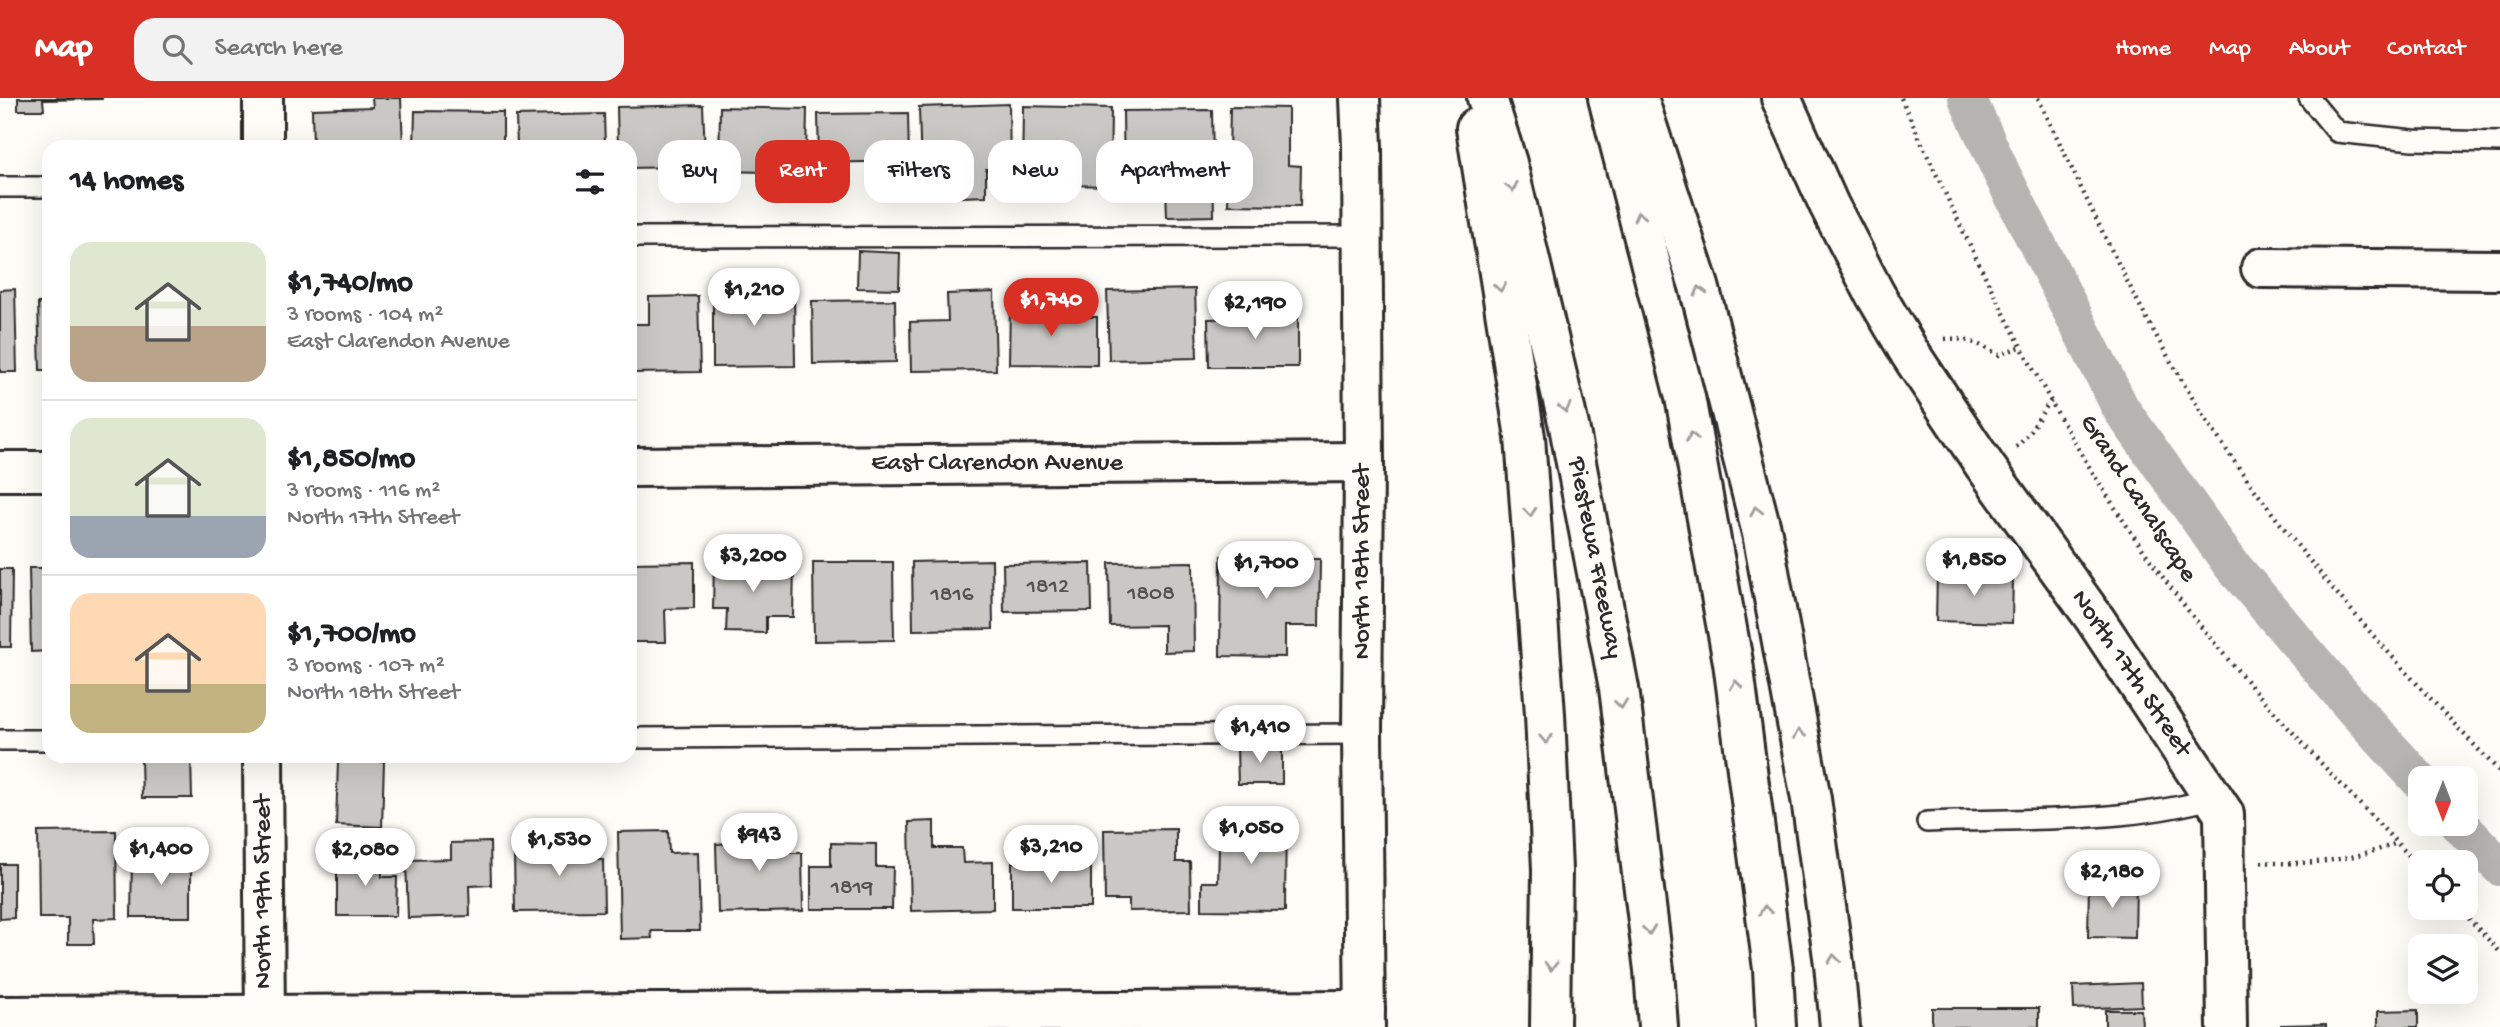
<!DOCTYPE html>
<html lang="en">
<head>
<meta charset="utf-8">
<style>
	:root { --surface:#fff; --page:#f2f2f2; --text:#202124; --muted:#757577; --line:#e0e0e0; --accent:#d93025 }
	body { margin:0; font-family:"Gochi Hand",sans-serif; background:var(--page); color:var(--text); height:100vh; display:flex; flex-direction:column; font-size:26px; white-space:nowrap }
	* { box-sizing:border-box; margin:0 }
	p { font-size:23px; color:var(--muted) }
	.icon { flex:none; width:38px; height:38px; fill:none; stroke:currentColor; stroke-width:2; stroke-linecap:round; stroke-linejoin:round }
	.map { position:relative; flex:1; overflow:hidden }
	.side { position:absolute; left:42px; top:42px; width:595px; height:623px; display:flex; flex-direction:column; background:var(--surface); border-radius:21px; box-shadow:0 7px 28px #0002 }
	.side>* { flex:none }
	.hud { position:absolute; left:658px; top:42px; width:665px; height:63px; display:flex; gap:14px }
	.needle { width:46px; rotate:180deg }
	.tools { position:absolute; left:2408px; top:668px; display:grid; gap:14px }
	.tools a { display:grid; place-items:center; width:70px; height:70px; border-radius:14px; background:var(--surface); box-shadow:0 7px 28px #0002; font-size:35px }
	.price { position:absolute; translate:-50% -60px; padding:0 16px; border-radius:24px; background:#fff; color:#222; font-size:23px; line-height:46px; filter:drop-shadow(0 2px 4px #0008) }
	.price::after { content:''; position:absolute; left:50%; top:42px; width:21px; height:16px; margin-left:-10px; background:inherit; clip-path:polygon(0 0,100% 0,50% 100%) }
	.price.on { background:var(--accent); color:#fff }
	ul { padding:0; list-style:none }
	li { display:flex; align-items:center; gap:21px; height:175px; padding:0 28px }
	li+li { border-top:2px solid var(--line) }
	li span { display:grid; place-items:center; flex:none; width:196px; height:140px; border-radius:21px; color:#555 }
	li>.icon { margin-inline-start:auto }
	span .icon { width:84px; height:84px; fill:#fffc; stroke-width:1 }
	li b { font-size:30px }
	h2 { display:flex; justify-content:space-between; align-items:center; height:84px; padding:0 28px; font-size:30px }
	.chip { padding:0 24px; border-radius:21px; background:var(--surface); box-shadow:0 7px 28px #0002; font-size:24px; line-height:63px }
	.chip.on { background:var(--accent); color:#fff }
	header { display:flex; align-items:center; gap:42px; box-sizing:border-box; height:98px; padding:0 35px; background:var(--accent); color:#fff }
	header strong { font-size:33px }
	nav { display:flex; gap:38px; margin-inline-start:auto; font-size:24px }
	.search { width:490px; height:63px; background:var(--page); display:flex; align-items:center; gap:18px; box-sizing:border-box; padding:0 24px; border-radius:21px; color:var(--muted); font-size:26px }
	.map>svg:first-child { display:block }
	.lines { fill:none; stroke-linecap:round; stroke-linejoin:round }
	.canal { stroke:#b5b4b1; stroke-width:38 }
	.building { fill:#c9c8c4; stroke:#2b2b2b; stroke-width:2 }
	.service-casing { stroke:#2b2b2b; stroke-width:24 }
	.minor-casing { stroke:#2b2b2b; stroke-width:44 }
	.motorway-casing { stroke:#2b2b2b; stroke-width:44 }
	.path { stroke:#2b2b2b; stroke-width:4.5; stroke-dasharray:2 5; stroke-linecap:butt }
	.service { stroke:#fdfcf7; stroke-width:19 }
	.minor { stroke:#fdfcf7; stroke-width:38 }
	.motorway { stroke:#fdfcf7; stroke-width:38 }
	.oneway { stroke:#9e9e9b }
	.labels { text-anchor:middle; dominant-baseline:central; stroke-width:7; stroke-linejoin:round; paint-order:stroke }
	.number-label { font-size:23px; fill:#525251 }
	.street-label { font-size:26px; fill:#2b2b2b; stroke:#fdfcf7 }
</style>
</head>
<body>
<header>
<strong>Map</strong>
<div class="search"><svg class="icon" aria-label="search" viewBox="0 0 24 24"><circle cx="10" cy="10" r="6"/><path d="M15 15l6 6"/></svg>Search here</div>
<nav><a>Home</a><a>Map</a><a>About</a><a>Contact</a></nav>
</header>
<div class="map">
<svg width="2500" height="929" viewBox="0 0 2500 929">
	<rect width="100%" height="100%" fill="#fdfcf7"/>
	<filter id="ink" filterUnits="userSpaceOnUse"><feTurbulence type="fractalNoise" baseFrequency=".0143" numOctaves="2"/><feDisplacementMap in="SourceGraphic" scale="14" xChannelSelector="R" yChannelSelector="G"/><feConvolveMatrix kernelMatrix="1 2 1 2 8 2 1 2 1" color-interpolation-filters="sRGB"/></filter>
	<g filter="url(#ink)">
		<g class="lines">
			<g class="canal">
				<path d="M 1967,0 L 2002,76 L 2121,311 L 2230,465 L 2354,611 L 2420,683"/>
				<path d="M 2459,726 L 2500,769"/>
			</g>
		</g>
		<g class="building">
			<path d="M 18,0 L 102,0 L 102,1 L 43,2 L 44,12 L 18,12 Z"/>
			<path d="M 372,0 L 401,0 L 403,49 L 313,49 L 312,11 L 373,9 Z"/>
			<path d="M 1009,6 L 1010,69 L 986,71 L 986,98 L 938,100 L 937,76 L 921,76 L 919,9 Z"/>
			<path d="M 703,7 L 705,56 L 678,56 L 678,69 L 630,70 L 630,49 L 618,49 L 617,9 Z"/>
			<path d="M 1023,8 L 1111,10 L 1110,88 L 1022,86 Z"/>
			<path d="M 720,9 L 807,11 L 806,61 L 767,60 L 767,74 L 719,73 Z"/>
			<path d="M 1230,9 L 1288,10 L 1288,67 L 1301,68 L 1300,108 L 1228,107 Z"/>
			<path d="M 1212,12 L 1214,118 L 1167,119 L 1166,88 L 1124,88 L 1123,13 Z"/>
			<path d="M 415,13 L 503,14 L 503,49 L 414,49 Z"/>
			<path d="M 908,15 L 909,63 L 819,65 L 818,16 Z"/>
			<path d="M 604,16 L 605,49 L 517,49 L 516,18 Z"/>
			<path d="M 858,153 L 900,155 L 899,191 L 857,190 Z"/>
			<path d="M 15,191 L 17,274 L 0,274 L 0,192 Z"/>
			<path d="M 794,191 L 795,268 L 713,269 L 713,192 Z"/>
			<path d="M 1195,191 L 1197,260 L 1109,262 L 1107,193 Z"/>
			<path d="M 994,194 L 996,272 L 911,273 L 910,224 L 948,223 L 947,196 Z"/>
			<path d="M 698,198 L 700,274 L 630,275 L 630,226 L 649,226 L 649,199 Z"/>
			<path d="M 895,202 L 896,264 L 813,266 L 812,203 Z"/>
			<path d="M 49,204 L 49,272 L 40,272 L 38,205 Z"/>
			<path d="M 1010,205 L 1033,205 L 1033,218 L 1097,219 L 1097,267 L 1009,266 Z"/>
			<path d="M 1298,214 L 1298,269 L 1209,269 L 1208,221 L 1246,220 L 1246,215 Z"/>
			<path d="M 1253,447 L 1283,447 L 1283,461 L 1320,461 L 1319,528 L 1285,528 L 1285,559 L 1220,558 L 1221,458 L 1253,458 Z"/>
			<path d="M 992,462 L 993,531 L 913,532 L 912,464 Z"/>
			<path d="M 694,464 L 694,510 L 665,511 L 666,544 L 630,544 L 630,465 Z"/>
			<path d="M 714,464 L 794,465 L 793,519 L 766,519 L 766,535 L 726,534 L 727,511 L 713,511 Z"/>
			<path d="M 813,464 L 893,464 L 894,542 L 814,543 Z"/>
			<path d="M 1193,464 L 1194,553 L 1164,554 L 1164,527 L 1110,528 L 1109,465 Z"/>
			<path d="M 1091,465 L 1092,513 L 1004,514 L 1003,466 Z"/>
			<path d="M 29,470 L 49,470 L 49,553 L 31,554 Z"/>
			<path d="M 0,471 L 12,471 L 11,549 L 0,549 Z"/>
			<path d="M 1937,476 L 2013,478 L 2012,525 L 1936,523 Z"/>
			<path d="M 1282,648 L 1282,686 L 1238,686 L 1237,649 Z"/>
			<path d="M 191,660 L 192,700 L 142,700 L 141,661 Z"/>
			<path d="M 338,663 L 384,663 L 382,729 L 336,727 Z"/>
			<path d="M 1235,712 L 1286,713 L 1285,813 L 1202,812 L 1202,784 L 1218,784 L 1219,749 L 1235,749 Z"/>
			<path d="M 934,723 L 934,750 L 962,750 L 963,765 L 993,764 L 993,811 L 911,813 L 909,724 Z"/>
			<path d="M 784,729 L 784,755 L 802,755 L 803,813 L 718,815 L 716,746 L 736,745 L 736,730 Z"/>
			<path d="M 1176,731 L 1176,764 L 1190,764 L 1191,812 L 1129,813 L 1129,802 L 1105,802 L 1104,732 Z"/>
			<path d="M 116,733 L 117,820 L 93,821 L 94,846 L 68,846 L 68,820 L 39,820 L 38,734 Z"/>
			<path d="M 668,733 L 669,755 L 698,754 L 700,833 L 651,833 L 652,840 L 620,841 L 618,734 Z"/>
			<path d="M 548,737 L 583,737 L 583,761 L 603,761 L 604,813 L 515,814 L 514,754 L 548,753 Z"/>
			<path d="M 490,744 L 491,787 L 469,788 L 470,818 L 408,820 L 406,762 L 451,761 L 451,745 Z"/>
			<path d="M 831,745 L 876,746 L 876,769 L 893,769 L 892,811 L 811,811 L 811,768 L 831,768 Z"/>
			<path d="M 337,758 L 382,759 L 382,779 L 397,779 L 396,818 L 337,818 Z"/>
			<path d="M 132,759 L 191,759 L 191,819 L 131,819 Z"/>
			<path d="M 1012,764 L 1091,766 L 1091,810 L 1012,810 Z"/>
			<path d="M 0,766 L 14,766 L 14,820 L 0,821 Z"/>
			<path d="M 2089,785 L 2136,785 L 2135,840 L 2088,839 Z"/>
			<path d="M 2141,885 L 2142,908 L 2074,911 L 2073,888 Z"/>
			<rect x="1932" y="910" width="107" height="19"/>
			<path d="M 2105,912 L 2141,912 L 2142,929 L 2105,929 Z"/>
			<path d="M 2418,912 L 2418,929 L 2378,929 L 2378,913 Z"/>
			<path d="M 2326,926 L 2326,929 L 2281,929 L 2281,927 Z"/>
		</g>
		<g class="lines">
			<g class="service-casing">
				<g id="service">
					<path d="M 2309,0 L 2337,34 L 2413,42 L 2500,44"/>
					<path d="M 0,89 L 49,89"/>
					<path d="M 630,139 L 1363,138"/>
					<path d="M 630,640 L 1362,636"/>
					<path d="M 0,642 L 49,642"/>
					<path d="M 1927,724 C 2023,720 2122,726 2214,700"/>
				</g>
			</g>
			<g class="minor-casing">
				<g id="minor">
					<path d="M 1360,0 L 1362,49 L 1364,364 L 1362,636 L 1365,929"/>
					<path d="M 1781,0 L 1829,107 L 1875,196 L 1911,257 L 1985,368 L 2095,521 L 2224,716 L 2227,929"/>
					<path d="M 263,49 L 263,0"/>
					<path d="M 2261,170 L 2500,172"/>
					<path d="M 630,369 L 1364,364"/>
					<path d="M 0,373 L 49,373"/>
					<path d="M 263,658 L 265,929"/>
					<path d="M 0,918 L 1365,912"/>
				</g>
			</g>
			<g class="motorway-casing">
				<g id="motorway">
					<path d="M 1487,0 L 1507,65 L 1569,328 L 1619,590 L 1654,872 L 1658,929"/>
					<path d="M 1608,0 L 1685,299 L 1733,564 L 1773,871 L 1776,929"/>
					<path d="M 1638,0 L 1699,188 L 1762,435 L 1811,701 L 1834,866 L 1840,929"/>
					<path d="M 1476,30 L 1525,339 L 1545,616 L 1552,772 L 1550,929"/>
				</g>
			</g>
			<g class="path">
				<path d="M 1901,0 C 1968,146 2036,291 2125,425 C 2208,551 2316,660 2420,769"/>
				<path d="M 2038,0 C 2097,122 2153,248 2232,360 C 2311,473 2405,575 2500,674"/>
				<path d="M 1945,241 C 1965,239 1982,247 1999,257 L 2020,249"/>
				<path d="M 2016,349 C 2031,337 2038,318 2051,303"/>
				<path d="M 2261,764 C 2307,768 2354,762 2397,745"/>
				<path d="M 2459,810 L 2500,854"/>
			</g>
			<use href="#service" class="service"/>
			<use href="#minor" class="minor"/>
			<use href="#motorway" class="motorway"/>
		</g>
		<defs><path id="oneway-chevron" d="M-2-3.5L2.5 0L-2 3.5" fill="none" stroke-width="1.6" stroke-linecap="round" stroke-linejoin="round" transform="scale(1.75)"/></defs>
		<g class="oneway">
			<use href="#oneway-chevron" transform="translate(1512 89) rotate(77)"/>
			<use href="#oneway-chevron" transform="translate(1639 118) rotate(-104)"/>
			<use href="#oneway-chevron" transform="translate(1500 189) rotate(81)"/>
			<use href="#oneway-chevron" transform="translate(1700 193) rotate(-105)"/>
			<use href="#oneway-chevron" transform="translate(1565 310) rotate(77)"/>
			<use href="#oneway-chevron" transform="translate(1692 339) rotate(-100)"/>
			<use href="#oneway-chevron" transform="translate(1756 413) rotate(-104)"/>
			<use href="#oneway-chevron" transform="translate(1530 414) rotate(86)"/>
			<use href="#oneway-chevron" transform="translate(1736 587) rotate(-97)"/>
			<use href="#oneway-chevron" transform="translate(1621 606) rotate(83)"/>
			<use href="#oneway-chevron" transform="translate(1799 636) rotate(-100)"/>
			<use href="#oneway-chevron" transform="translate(1546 641) rotate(87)"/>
			<use href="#oneway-chevron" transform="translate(1765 812) rotate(-97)"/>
			<use href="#oneway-chevron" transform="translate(1649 832) rotate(83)"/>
			<use href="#oneway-chevron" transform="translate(1834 861) rotate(-97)"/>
			<use href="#oneway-chevron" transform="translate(1551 868) rotate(91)"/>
		</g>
	</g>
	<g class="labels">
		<g class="number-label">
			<text x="1048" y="489">1812</text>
			<text x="1151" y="496">1808</text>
			<text x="952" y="497">1816</text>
			<text x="852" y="790">1819</text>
		</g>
		<g class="street-label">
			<text x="997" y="366">East Clarendon Avenue</text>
			<text transform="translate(2137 401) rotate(57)">Grand Canalscape</text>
			<text transform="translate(1594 460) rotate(79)">Piestewa Freeway</text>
			<text transform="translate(1363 464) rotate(-90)">North 18th Street</text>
			<text transform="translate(2130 576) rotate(56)">North 17th Street</text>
			<text transform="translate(264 794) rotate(-90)">North 19th Street</text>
		</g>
	</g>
</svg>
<div class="tools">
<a><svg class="needle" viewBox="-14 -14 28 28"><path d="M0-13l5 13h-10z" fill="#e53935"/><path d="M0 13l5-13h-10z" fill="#757577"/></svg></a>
<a><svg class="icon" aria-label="locate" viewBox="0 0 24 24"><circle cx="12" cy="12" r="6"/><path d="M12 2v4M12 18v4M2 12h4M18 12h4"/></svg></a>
<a><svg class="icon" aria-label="layers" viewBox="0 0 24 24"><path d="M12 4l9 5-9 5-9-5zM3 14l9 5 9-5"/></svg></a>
</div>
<b class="price" style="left:754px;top:230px">$1,210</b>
<b class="price on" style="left:1051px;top:240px">$1,740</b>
<b class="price" style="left:1255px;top:243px">$2,190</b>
<b class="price" style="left:753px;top:496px">$3,200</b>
<b class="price" style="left:1974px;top:500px">$1,850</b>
<b class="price" style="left:1266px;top:503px">$1,700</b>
<b class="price" style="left:1260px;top:667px">$1,410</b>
<b class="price" style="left:1251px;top:768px">$1,050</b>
<b class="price" style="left:759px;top:775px">$943</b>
<b class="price" style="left:559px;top:780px">$1,530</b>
<b class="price" style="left:1051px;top:787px">$3,210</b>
<b class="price" style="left:161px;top:789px">$1,400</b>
<b class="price" style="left:365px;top:790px">$2,080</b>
<b class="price" style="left:2112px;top:812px">$2,180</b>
<div class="hud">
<a class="chip">Buy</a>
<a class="chip on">Rent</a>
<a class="chip">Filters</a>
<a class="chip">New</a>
<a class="chip">Apartment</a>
</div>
<section class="side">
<h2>14 homes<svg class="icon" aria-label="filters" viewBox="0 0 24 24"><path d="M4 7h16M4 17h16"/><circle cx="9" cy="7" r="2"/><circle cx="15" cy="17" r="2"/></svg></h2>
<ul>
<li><span style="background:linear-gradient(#dfe7d0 60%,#b9a48a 0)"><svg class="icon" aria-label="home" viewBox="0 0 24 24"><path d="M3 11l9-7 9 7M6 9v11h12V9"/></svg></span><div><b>$1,740/mo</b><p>3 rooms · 104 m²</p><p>East Clarendon Avenue</p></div></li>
<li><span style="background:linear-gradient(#dfe7d0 70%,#9aa5b1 0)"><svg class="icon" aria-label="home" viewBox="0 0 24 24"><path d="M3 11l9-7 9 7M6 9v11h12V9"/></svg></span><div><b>$1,850/mo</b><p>3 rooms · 116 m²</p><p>North 17th Street</p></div></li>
<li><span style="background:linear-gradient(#ffd9b3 65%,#c2b280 0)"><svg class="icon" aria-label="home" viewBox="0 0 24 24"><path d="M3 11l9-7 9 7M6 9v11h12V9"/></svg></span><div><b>$1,700/mo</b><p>3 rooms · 107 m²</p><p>North 18th Street</p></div></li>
</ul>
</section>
</div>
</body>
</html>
